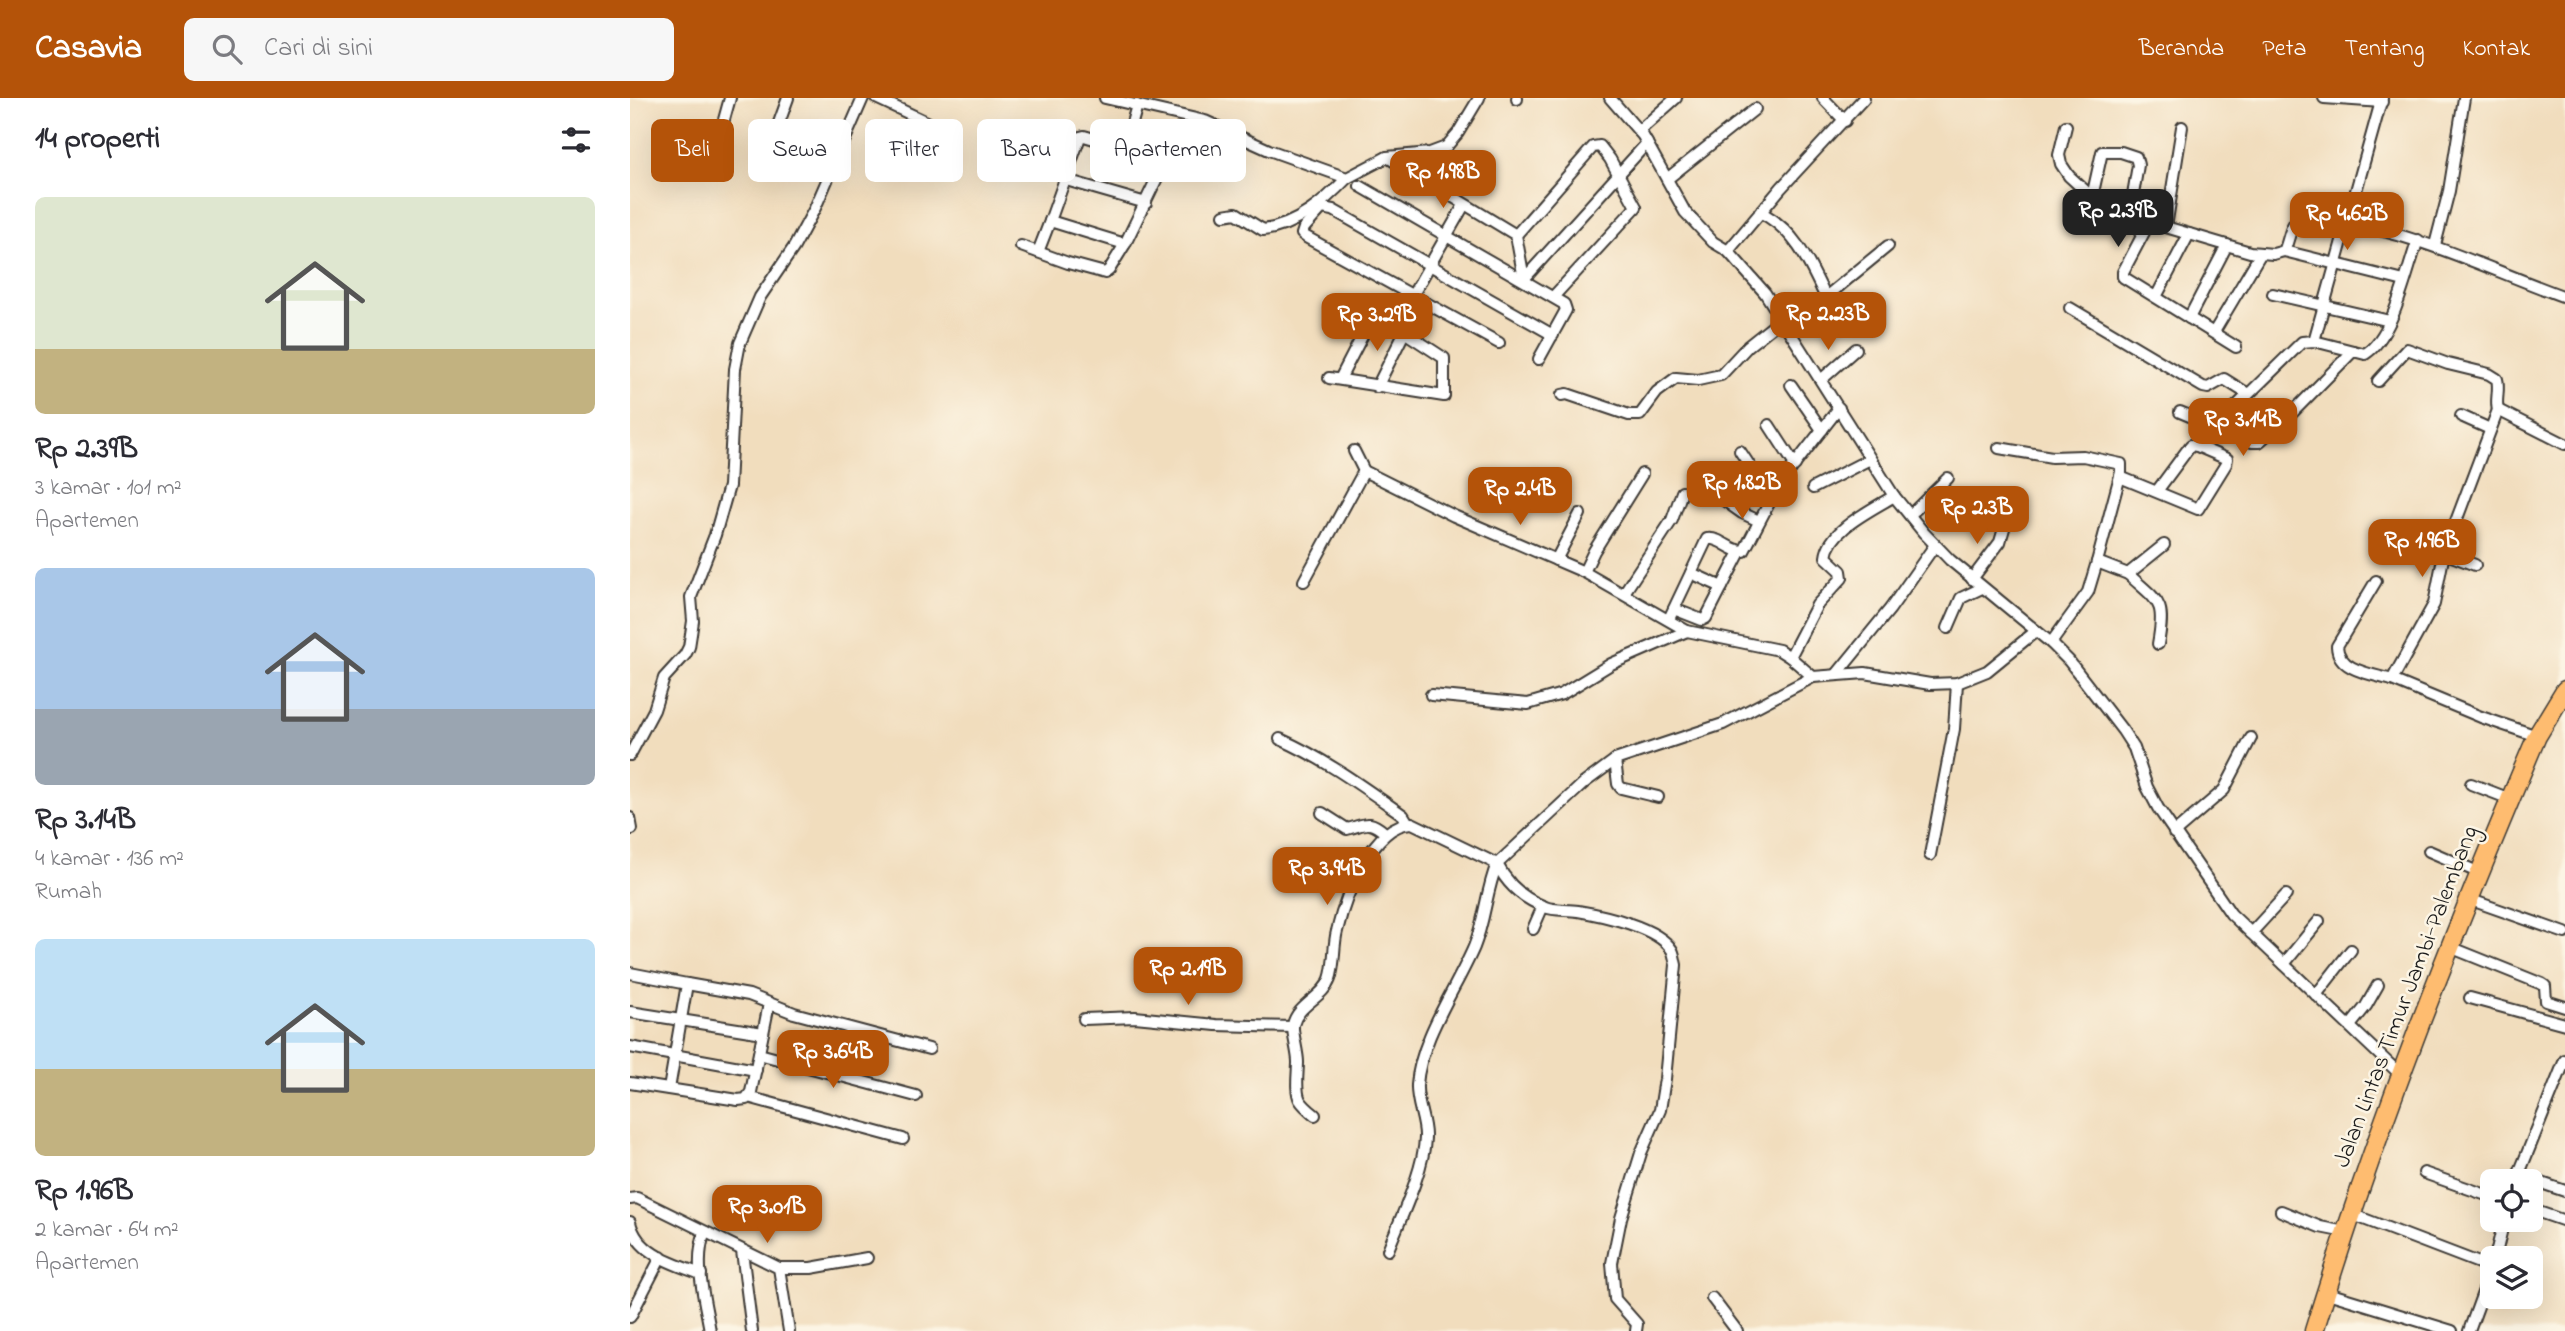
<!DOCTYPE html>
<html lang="id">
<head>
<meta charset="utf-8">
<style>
	:root { --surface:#fff; --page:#f7f7f7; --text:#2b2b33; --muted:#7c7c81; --accent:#b45309 }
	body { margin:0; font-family:"Indie Flower",sans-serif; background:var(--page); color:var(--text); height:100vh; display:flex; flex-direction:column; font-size:26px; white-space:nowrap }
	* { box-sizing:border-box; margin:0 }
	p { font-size:23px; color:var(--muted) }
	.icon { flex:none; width:38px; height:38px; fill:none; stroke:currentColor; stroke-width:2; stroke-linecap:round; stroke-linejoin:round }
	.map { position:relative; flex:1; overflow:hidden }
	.side { display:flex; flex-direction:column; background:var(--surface); width:630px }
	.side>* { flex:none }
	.guide { position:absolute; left:21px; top:21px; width:665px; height:63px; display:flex; gap:14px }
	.tools { position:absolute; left:1850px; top:1071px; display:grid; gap:14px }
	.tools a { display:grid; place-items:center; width:63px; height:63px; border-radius:10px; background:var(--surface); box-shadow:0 7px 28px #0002; font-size:35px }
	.price { position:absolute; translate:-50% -60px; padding:0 16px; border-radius:14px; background:var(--accent); color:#fff; font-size:23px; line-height:46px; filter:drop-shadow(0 2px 4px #0008) }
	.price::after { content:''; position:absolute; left:50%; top:42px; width:21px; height:16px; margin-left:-10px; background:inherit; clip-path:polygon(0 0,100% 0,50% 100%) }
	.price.selected { background:#222; color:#fff }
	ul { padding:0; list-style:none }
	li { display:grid; align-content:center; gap:14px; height:371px; padding:0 35px }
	li span { display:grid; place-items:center; height:217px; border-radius:10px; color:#555 }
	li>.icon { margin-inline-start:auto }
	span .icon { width:126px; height:126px; fill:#fffc; stroke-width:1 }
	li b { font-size:30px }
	h2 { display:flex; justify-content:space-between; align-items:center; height:84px; padding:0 35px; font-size:30px }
	.tag { padding:0 24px; border-radius:10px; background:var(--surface); box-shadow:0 7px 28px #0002; font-size:24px; line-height:63px }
	.tag.selected { background:var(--accent); color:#fff }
	header { display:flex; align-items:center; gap:42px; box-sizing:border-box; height:98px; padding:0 35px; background:var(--accent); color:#fff }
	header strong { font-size:33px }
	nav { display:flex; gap:38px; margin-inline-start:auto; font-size:24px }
	.search { width:490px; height:63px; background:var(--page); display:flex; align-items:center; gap:18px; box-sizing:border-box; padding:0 24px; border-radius:10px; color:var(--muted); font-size:26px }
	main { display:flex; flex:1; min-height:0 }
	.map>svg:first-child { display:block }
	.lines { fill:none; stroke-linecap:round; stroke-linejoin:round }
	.minor-casing { stroke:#3c3934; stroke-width:14 }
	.trunk-casing { stroke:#3c3934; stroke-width:21 }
	.minor { stroke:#fff; stroke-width:10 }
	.trunk { stroke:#febc70; stroke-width:18 }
	.labels { text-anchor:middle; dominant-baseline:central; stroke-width:5; stroke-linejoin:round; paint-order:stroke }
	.street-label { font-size:24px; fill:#1c1c1c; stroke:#fcf5e5 }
</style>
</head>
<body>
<header>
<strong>Casavia</strong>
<div class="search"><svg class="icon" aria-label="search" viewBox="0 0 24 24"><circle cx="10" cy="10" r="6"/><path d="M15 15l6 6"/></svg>Cari di sini</div>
<nav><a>Beranda</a><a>Peta</a><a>Tentang</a><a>Kontak</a></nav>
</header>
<main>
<section class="side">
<h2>14 properti<svg class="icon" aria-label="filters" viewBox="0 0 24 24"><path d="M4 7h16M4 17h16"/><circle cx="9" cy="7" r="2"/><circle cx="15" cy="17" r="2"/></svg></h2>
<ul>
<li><span style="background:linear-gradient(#dfe7d0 70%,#c2b280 0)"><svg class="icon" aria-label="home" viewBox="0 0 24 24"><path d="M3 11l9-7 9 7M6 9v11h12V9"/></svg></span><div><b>Rp 2.39B</b><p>3 kamar · 101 m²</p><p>Apartemen</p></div></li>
<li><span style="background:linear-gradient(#a9c7e8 65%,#9aa5b1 0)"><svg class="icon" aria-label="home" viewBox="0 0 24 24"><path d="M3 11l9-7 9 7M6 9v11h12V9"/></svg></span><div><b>Rp 3.14B</b><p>4 kamar · 136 m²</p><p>Rumah</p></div></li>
<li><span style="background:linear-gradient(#bfe0f5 60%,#c2b280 0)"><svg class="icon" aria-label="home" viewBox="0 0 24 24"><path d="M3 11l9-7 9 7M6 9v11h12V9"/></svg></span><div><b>Rp 1.96B</b><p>2 kamar · 64 m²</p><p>Apartemen</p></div></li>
</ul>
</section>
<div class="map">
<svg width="1935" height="1233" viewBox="0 0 1935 1233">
	<rect width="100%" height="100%" fill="#fcf5e5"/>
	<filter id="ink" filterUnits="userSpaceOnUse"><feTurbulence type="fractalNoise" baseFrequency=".0143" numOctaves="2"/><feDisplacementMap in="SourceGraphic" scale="14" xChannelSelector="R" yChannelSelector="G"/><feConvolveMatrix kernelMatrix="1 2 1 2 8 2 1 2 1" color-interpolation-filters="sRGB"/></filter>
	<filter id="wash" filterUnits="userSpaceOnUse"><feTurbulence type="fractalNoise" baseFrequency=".00686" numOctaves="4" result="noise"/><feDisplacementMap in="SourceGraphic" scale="28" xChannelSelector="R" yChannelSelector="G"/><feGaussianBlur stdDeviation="1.57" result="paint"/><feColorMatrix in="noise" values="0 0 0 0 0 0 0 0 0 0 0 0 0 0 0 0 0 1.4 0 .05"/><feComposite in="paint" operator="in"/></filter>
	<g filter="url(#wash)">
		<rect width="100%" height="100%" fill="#f1ddbd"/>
	</g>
	<g filter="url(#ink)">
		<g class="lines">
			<g class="minor-casing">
				<g id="minor">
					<path d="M 246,0 L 297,24"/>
					<path d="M 475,0 L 575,23 L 639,52 L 717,80 L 757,59 L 800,55 L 816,49 L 828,35 L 849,0"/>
					<path d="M 980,0 L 1013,38 L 1055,114 L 1083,144 L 1098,153 L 1135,195 L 1264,398 L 1294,435 L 1320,462 L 1421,545 L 1439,563 L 1493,633 L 1504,650 L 1517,689 L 1528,710 L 1601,816 L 1773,979"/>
					<path d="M 1193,0 L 1215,23"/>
					<path d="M 1694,0 L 1752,4"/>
					<path d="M 887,1 L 887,0"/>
					<path d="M 507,7 L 495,50 L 535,63"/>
					<path d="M 1436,28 L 1429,57 L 1431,66 L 1439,78 L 1475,111 L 1620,154 L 1643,156 L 1654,153 C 1659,144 1660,124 1670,120 C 1680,115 1697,121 1707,123 C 1789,136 1858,171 1935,199"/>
					<path d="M 1009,33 L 1046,0"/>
					<path d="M 90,36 L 100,0"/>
					<path d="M 495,50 L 454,38 L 450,39 L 420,123 L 495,146 L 542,49"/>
					<path d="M 137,58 L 158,0"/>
					<path d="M 757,59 L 886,137"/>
					<path d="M 1037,81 L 1125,11"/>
					<path d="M 436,82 L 516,105"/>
					<path d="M 730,88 L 934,206 L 936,212 L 909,261"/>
					<path d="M 1462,99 L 1472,54 L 1491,54 L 1506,59 L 1508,67 L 1499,120"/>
					<path d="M 1130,114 C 1165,132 1179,164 1195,198"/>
					<path d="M 594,117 L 606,115 L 633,132 C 667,128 695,103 717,80"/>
					<path d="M 1519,125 L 1493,174 L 1493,179 L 1606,249"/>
					<path d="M 1536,129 L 1552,29"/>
					<path d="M 1805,147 L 1819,93 L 1834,0"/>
					<path d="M 391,148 L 438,165 L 475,175 L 479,172 L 495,146"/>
					<path d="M 1098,153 L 1151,90 L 1234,0"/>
					<path d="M 1654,153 L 1774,183"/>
					<path d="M 408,154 L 420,123"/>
					<path d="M 894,181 L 886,137 L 963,49 L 970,48 L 980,61 L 1006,109 L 923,199"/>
					<path d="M 894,181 L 1017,45"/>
					<path d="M 1643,196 L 1760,223"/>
					<path d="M 1526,199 L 1559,136"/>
					<path d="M 1440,210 L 1573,289 L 1578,290 L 1594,281 L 1618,296"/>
					<path d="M 1559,220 L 1597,147"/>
					<path d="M 1158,230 L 1258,148"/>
					<path d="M 1584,234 L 1631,155"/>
					<path d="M 1684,243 L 1752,0"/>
					<path d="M 869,245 L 676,139 L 672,136 L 674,130 L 692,110 L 703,112 L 923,237"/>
					<path d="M 699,280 L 814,298 L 814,260 L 765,228"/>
					<path d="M 710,281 L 742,219 L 748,217 L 765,228 L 834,107"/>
					<path d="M 1191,282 L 1226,251"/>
					<path d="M 1748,283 L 1777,251 L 1818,266 L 1859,276 L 1867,281 C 1870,292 1865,302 1868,312"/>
					<path d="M 1161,287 L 1192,332"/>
					<path d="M 747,289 L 775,233"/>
					<path d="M 932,297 L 937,296 L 999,317 L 1010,317 L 1027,294 L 1046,280 L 1068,282 L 1091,277 L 1118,248 L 1152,221"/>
					<path d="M 1550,314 L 1622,344 L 1629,344 L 1660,317 L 1723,253"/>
					<path d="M 1831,318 L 1860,331"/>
					<path d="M 1139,327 L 1165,367"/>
					<path d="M 1586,328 L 1672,244 L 1684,243 L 1735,256 C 1764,238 1776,174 1788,142"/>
					<path d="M 1369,350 L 1422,359 L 1453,358 L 1491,366 L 1491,374 L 1467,464"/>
					<path d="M 724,353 L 734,373 L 824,418 L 954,474 L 1057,533 L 1149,552 L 1160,559 L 1183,579"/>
					<path d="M 1110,353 L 1141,400"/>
					<path d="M 1490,379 L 1568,411 L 1596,366 L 1597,361 L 1567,348 L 1561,347 L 1527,393"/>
					<path d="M 1085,385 L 1096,400"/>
					<path d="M 1183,390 L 1240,361"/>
					<path d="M 1081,393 L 1112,415 L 1129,423"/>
					<path d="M 1280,417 L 1318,380"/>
					<path d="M 1814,455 L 1845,467"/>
					<path d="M 926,462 L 950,416"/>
					<path d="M 954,474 L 964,453 L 1012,376"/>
					<path d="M 1061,475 L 1092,489"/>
					<path d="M 1498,476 C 1529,505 1536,502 1528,546"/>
					<path d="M 1342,481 L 1370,444 L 1375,427"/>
					<path d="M 674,483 L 734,373"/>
					<path d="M 1746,483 L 1707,548 C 1708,573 1742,576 1762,582"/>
					<path d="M 994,495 L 1042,422 L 1052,394"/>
					<path d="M 1044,511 L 1072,522 L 1076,520 L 1110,454"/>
					<path d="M 1039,521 L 1077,441 C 1091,439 1100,454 1114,453 L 1148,388 L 1209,310"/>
					<path d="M 1318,530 L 1331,500 L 1352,490"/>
					<path d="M 1421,545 L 1458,494 L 1467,464 L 1498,476 L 1534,447"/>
					<path d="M 1160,559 L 1187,507 L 1212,480 L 1211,473 L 1196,459 C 1199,431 1242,412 1264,398"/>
					<path d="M 1207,576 L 1260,511 L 1305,447"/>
					<path d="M 801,597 L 898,606 L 932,596 L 981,566 L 1057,533"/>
					<path d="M 1907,638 L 1851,619 L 1762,582 L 1804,506 L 1814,455 L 1868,312 L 1935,346"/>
					<path d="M 650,641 C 695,661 733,689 773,717 L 778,725"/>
					<path d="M 0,657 L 24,612 L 34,580 L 55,557 L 59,549 L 63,523 L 61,499 L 85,437 L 99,388 L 105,271 L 110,245 L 130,199 L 164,149 L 185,110 L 233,0"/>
					<path d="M 985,662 L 988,686 L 991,690 L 1028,699"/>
					<path d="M 1841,686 L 1880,701"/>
					<path d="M 692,715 L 717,731 C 735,727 738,720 755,735"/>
					<path d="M 0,720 L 2,731"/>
					<path d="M 1544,735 L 1594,692 L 1621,640"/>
					<path d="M 1799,753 L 1850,775"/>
					<path d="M 1300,757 L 1324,631 L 1327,585"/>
					<path d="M 1844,803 L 1935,835"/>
					<path d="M 903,831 L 913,808"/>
					<path d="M 1621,835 L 1656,797"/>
					<path d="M 1825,851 L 1912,886 L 1915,888 L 1916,903 L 1935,909"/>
					<path d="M 1654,866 L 1689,823"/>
					<path d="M 0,875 L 57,886 L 39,991"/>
					<path d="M 57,886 L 119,897 L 164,915 L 299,951"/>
					<path d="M 1686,897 L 1721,852"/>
					<path d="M 1840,900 L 1935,926"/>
					<path d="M 0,914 L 133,935"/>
					<path d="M 454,921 L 505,919 L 586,927 L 663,929"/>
					<path d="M 1720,928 L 1736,908 L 1748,887"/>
					<path d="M 0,949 L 126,972"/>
					<path d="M 129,956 L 286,998"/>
					<path d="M 0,985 L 108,1002 L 116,1001 L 121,994 L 139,906"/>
					<path d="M 118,999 L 273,1041"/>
					<path d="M 685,1017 C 680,1013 673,1007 670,1002 C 665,993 668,975 668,964 C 668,955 662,934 663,927 C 667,907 693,900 700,881 C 705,867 703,848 707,833 C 715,799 742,726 782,725 L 867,766 C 856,793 855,822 844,849 C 826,891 790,941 787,987 C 786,1005 796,1023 795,1040 C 794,1072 770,1121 758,1152"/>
					<path d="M 1794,1075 L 1862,1099"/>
					<path d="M 1888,1077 L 1935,1093"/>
					<path d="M 1886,1083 L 1935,962"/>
					<path d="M 0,1101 L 7,1100 L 149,1170 L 159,1233"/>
					<path d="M 1900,1111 L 1935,1123"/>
					<path d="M 1651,1113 L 1690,1129 L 1715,1134"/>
					<path d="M 1726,1118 L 1862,1170"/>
					<path d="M 0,1124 C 7,1156 44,1166 71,1176"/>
					<path d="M 75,1134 C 63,1164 75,1202 80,1233"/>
					<path d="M 112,1153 L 122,1233"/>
					<path d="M 1865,1160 L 1874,1122"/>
					<path d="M 149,1170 L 181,1170 L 237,1160"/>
					<path d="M 1701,1196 L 1822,1233"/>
					<path d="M 1082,1200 L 1107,1233"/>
					<path d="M 0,1219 L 31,1159"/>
					<path d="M 1006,1233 L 1007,1226 L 985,1201 L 982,1165 L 991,1120 L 1011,1055 L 1030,1012 L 1035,981 L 1046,867 C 1045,863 1044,855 1042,852 C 1028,829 972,817 948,813 C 937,811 925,813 915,809 C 894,801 877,786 867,766 L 954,685 L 985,662 L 1093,626 L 1183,579 L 1235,575 L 1300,586 L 1327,585 L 1357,573 L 1406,533"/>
					<path d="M 1839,1233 L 1862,1170"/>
				</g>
			</g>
			<g class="trunk-casing">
				<path id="trunk" d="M 1684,1233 C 1746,1030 1824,833 1907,638 L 1935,592"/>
			</g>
			<use href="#minor" class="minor"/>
			<use href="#trunk" class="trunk"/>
		</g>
	</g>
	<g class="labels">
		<g class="street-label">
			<text transform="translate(1777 899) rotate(-69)">Jalan Lintas Timur Jambi-Palembang</text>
		</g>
	</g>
</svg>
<div class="tools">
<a><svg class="icon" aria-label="locate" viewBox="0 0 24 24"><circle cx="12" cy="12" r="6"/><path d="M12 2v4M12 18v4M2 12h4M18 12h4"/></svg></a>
<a><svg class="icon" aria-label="layers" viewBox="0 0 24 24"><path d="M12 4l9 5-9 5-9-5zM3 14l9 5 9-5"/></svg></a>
</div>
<b class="price" style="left:813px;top:112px">Rp 1.98B</b>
<b class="price selected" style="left:1488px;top:151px">Rp 2.39B</b>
<b class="price" style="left:1717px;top:154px">Rp 4.62B</b>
<b class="price" style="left:1198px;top:254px">Rp 2.23B</b>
<b class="price" style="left:747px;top:255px">Rp 3.29B</b>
<b class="price" style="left:1613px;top:360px">Rp 3.14B</b>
<b class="price" style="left:1112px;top:423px">Rp 1.82B</b>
<b class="price" style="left:890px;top:429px">Rp 2.4B</b>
<b class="price" style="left:1347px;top:448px">Rp 2.3B</b>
<b class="price" style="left:1792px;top:481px">Rp 1.96B</b>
<b class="price" style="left:697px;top:809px">Rp 3.94B</b>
<b class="price" style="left:558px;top:909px">Rp 2.19B</b>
<b class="price" style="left:203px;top:992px">Rp 3.64B</b>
<b class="price" style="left:137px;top:1147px">Rp 3.01B</b>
<div class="guide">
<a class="tag selected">Beli</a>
<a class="tag">Sewa</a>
<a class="tag">Filter</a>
<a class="tag">Baru</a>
<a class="tag">Apartemen</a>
</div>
</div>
</main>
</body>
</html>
